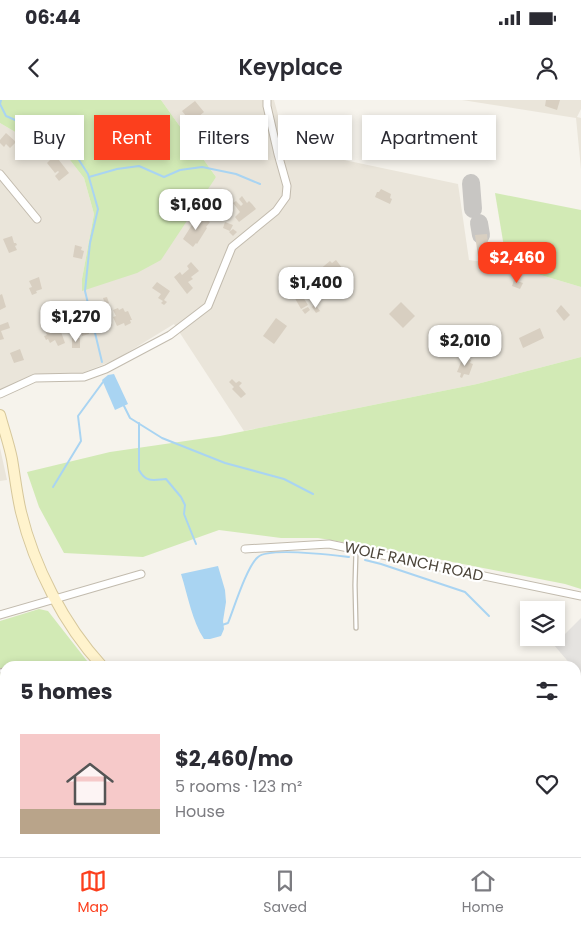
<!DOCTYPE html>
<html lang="en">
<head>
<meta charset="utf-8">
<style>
	:root { --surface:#fff; --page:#f7f7f7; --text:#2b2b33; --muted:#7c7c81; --line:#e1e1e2; --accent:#fc3f1d }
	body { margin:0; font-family:Poppins,sans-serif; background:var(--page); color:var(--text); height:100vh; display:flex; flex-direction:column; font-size:19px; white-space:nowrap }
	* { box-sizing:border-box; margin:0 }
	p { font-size:16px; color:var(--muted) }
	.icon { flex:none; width:28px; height:28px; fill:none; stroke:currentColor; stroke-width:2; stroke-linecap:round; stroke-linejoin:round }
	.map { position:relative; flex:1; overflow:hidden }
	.sheet { position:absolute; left:0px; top:561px; width:581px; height:196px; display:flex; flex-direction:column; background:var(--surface); border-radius:15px 15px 0 0; box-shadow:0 2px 8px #0003 }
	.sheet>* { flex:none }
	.guide { position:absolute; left:15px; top:15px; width:551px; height:45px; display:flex; gap:10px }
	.tools { position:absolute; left:520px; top:501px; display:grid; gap:10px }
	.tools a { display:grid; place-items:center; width:45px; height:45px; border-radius:0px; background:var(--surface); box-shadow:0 2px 8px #0003; font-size:25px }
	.price { position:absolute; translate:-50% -42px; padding:0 11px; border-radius:10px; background:#fff; color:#222; font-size:16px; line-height:32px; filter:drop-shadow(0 1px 2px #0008) }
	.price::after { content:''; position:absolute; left:50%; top:30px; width:15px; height:11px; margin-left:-8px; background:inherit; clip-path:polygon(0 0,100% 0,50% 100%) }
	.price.selected { background:var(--accent); color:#fff }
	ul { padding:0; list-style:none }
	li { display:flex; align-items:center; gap:15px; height:125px; padding:0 20px }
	li span { display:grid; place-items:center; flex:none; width:140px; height:100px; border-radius:0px; color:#555 }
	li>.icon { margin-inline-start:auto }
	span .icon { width:60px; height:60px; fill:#fffc; stroke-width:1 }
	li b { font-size:21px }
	h2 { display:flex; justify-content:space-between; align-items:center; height:60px; padding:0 20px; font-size:21px }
	.pill { padding:0 18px; border-radius:0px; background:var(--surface); box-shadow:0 2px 8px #0003; font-size:18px; line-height:45px }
	.pill.selected { background:var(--accent); color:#fff }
	.status { display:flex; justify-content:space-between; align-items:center; height:35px; padding:0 25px; background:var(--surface); direction:ltr }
	.status svg { height:14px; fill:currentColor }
	header { display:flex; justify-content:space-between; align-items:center; height:65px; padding:0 20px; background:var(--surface); font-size:22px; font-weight:600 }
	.tab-bar { display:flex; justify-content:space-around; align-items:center; height:70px; border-top:1px solid var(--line); background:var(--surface); font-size:14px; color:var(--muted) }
	.tab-bar a { display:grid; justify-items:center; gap:2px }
	.tab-bar .selected { color:var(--accent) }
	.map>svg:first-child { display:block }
	.residential { fill:#eae5da }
	.green { fill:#d2eab5 }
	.parking { fill:#e5e3e0 }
	.water { fill:#a9d4f2 }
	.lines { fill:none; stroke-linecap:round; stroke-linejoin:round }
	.stream { stroke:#a9d4f2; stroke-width:2 }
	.taxiway { stroke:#c8c6c3; stroke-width:18 }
	.building { fill:#d8cfc1 }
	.lane-casing { stroke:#c2bbae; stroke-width:5.5 }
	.street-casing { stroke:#c2bbae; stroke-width:9 }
	.secondary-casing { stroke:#d6c79b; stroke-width:12 }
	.lane { stroke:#fff; stroke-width:3 }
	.street { stroke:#fff; stroke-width:7 }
	.secondary { stroke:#fff3cd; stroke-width:10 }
	.labels { text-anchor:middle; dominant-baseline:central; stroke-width:4.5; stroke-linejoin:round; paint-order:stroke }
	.street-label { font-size:15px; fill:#4b4439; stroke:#fff }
</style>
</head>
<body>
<div class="status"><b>06:44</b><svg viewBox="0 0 49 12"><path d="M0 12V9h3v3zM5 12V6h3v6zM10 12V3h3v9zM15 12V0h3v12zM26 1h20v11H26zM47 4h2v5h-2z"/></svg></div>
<header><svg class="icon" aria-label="back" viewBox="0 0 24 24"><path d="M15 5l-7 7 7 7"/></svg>Keyplace<svg class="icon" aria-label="person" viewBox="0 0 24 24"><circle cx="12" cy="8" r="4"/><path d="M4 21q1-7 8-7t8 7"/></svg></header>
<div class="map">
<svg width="581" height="757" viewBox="0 0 581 757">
	<rect width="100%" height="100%" fill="#f6f3ec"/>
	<g class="residential">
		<path d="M 161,0 L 274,0 L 287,48 L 458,84 L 469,160 L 507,165 L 581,187 L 581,257 L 477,284 L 244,331 L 174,224 L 117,259 L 82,273 L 33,275 L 0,290 L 0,23 L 22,36 L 33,58 L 63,51 L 84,78 L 94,114 L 82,179 L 216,77 Z"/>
		<path d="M 462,0 L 581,0 L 581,9 L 577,17 L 581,18 L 581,69 L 576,18 Z"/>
		<path d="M 0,348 L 7,380 L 0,381 Z"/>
	</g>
	<g class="green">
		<path d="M 0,0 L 161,0 L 216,77 L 161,160 L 137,173 L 82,191 L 82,179 L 94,114 L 84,78 L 63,51 L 33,59 L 22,36 L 0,23 Z"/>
		<path d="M 495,93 L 581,110 L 581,187 L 507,165 Z"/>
		<path d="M 581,257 L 581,489 L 565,484 L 391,450 L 318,438 L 281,438 L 219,430 L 143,457 L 64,453 L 39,407 L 27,372 L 110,352 L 220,336 L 477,284 Z"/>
		<path d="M 39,509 L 48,511 L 91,566 L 5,566 L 5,752 L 314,752 L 317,757 L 0,757 L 0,521 Z"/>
	</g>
	<g class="parking">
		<path d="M 581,518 L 581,577 L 576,572 L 576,566 L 572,566 L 554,545 Z"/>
		<path d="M 396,752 L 498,752 L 500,757 L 391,757 L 396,754 Z"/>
	</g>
	<g class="water">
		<path d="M 114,274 L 128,304 L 115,310 L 102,280 L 108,275 Z"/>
		<path d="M 218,466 L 225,490 L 226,502 L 223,521 L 224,529 L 221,536 L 210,539 L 204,539 C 192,521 188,496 181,474 Z"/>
	</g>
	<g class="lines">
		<g class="stream">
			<path d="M 1,0 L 0,4 L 6,16 L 68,43 L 88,74 L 98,109 L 90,143 L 85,191 L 102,262"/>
			<path d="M 89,77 L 117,69 L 139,66 L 164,77 L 180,70 L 202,67 L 236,74 L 260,84"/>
			<path d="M 124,306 L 130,318 L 162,338 L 225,363 L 284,379 L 313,394"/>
			<path d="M 139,323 L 139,370 C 146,383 153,380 166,379 L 181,397 L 185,405 L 184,414 L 196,444"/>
			<path d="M 53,387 L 81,341 L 78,316 L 103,282"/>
			<path d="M 365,460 L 381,464 L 465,492 L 489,516"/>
			<path d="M 222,525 L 228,523 C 234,508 247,466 258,457 C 269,447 332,455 349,457"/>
		</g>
		<g class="taxiway">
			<path d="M 471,83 L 473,109"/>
			<path d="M 479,123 L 481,135"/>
		</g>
	</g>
	<g class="building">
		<path d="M 546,0 L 560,0 L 557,10 L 545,6 Z"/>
		<path d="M 195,1 L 204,12 L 198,17 L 196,16 L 190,21 L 182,11 Z"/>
		<path d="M 6,33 L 16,42 L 10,48 L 6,44 L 4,47 L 0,43 L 0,40 Z"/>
		<path d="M 55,55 L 69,73 L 59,81 L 55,76 L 59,72 L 58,71 L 55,73 L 47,63 Z"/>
		<path d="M 381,89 L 391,94 L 390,98 L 392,99 L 390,104 L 375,97 L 377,92 L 379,92 Z"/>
		<path d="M 242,96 L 247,103 L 249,101 L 252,104 L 256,109 L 239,122 L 235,117 L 240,112 L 233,103 L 236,101 L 241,106 L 243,104 L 239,99 Z"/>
		<path d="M 201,116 L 210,122 L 206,127 L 207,128 L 197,144 L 196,143 L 193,147 L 183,139 L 195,120 L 198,121 Z"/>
		<path d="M 225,122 L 233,125 L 230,131 L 223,128 Z"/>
		<path d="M 233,129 L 237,132 L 233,136 L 229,132 Z"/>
		<path d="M 487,134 L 489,155 L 478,156 L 475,135 Z"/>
		<path d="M 12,136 L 14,143 L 16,143 L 17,145 L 15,146 L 17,150 L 9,153 L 3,139 Z"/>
		<path d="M 75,145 L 82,147 L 81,150 L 84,151 L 82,159 L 73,157 Z"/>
		<path d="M 336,160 L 346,173 L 333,186 L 327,180 L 323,184 L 317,176 L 321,173 L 319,170 L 330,161 L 332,163 Z"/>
		<path d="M 191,162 L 199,171 L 191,177 L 193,179 L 188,182 L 193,188 L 187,194 L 174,177 L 180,172 L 182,175 L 189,169 L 187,166 Z"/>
		<path d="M 39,177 L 42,189 L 36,191 L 37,193 L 32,195 L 29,188 L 32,187 L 29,181 Z"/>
		<path d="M 514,180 L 523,183 L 520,189 L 512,186 Z"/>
		<path d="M 157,182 L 170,191 L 164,200 L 167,202 L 164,205 L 161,203 L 163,201 L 158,198 L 161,194 L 152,188 Z"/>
		<path d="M 298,189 L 308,205 L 301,209 L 292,193 Z"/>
		<path d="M 2,194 L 6,207 L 0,210 L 0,195 Z"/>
		<path d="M 107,197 L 109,203 L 105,204 L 103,198 Z"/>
		<path d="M 401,202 L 415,216 L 403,228 L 389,214 Z"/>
		<path d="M 315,204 L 320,211 L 316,213 L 312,207 Z"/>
		<path d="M 561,205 L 570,215 L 564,221 L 556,211 Z"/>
		<path d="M 308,207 L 310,210 L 305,214 L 302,210 Z"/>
		<path d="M 118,208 L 119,210 L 123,208 L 125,212 L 128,211 L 132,220 L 130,220 L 131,223 L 125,226 L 124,223 L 117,226 L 113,217 L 116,216 L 113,210 Z"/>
		<path d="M 82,211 L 83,216 L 85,216 L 89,234 L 82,236 L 80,229 L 76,230 L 72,219 L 77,218 L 75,213 Z"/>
		<path d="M 276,218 L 287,226 L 274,244 L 263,236 Z"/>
		<path d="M 43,221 L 47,228 L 50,227 L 51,228 L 53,227 L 54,231 L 60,229 L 65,243 L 58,246 L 55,240 L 50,243 L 48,239 L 46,240 L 44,236 L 47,235 L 41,222 Z"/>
		<path d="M 8,222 L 10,228 L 1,231 L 4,239 L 0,240 L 0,225 Z"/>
		<path d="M 540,228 L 544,238 L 523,248 L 519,238 Z"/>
		<rect x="72" y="238" width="8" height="10"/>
		<path d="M 461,247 L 466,249 L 464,254 L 459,252 Z"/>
		<path d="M 20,249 L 24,260 L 14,263 L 10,253 Z"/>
		<path d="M 463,257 L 471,260 L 470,263 L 473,264 L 469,275 L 464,274 L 462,278 L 460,277 L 461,273 L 457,272 Z"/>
		<path d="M 232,279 L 236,283 L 239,281 L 242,283 L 239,286 L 246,294 L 241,298 L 232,289 L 234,287 L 229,282 Z"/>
		<path d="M 576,680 L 581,691 L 581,750 L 576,752 Z"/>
		<path d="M 502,752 L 560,752 L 562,757 L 504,757 Z"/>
	</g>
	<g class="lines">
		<g class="lane-casing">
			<g id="lane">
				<path d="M 356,528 L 355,485 L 356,450"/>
				<path d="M 17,566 L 29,566"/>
				<path d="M 0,571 L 5,570"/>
				<path d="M 576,662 L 581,673"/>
				<path d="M 86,752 L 86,757"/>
				<path d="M 578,752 L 580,757"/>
			</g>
		</g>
		<g class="street-casing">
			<g id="street">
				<path d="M 0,74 L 37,119"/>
				<path d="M 0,294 L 35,278 L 84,277 L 106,269 L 170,235 L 208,206 L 232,147 L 276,111 L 286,97 L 287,86 L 278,54 L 267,6 L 267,0"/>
				<path d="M 245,449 L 329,444 L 581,496"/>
				<path d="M 0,515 L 141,474"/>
			</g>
		</g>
		<g class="secondary-casing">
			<g id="secondary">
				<path d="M 0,315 C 4,330 9,344 12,359 C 15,377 17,395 21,412 C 34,466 64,525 102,566"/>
				<path d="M 326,752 L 329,757"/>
			</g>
		</g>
		<use href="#lane" class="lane"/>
		<use href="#street" class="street"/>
		<use href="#secondary" class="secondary"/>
	</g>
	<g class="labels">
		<g class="street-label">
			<text transform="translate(414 461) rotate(12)">WOLF RANCH ROAD</text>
		</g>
	</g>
</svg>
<div class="tools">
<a><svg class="icon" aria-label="layers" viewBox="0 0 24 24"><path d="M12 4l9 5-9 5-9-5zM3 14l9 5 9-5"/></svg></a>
</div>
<b class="price" style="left:196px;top:131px">$1,600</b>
<b class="price selected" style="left:517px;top:184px">$2,460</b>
<b class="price" style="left:316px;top:209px">$1,400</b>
<b class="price" style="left:76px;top:243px">$1,270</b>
<b class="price" style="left:465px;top:267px">$2,010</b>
<div class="guide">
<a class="pill">Buy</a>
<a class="pill selected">Rent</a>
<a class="pill">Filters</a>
<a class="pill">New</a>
<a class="pill">Apartment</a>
</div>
<section class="sheet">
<h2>5 homes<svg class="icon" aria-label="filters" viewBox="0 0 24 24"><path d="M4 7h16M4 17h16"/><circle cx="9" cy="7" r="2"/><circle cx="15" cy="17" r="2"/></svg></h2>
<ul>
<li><span style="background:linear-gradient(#f6c9c9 75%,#b9a48a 0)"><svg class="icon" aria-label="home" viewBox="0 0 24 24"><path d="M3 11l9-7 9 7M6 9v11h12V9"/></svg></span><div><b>$2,460/mo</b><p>5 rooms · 123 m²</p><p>House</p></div><svg class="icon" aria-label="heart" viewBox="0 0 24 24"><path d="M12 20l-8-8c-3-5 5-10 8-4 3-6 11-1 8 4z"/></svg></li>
</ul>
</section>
</div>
<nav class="tab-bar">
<a class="selected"><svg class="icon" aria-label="map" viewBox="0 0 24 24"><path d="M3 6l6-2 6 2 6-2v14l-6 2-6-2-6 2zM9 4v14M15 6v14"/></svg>Map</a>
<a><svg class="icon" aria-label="saved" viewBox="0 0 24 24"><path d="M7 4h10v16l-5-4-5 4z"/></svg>Saved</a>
<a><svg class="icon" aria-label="home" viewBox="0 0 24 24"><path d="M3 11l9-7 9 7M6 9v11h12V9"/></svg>Home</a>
</nav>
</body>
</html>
